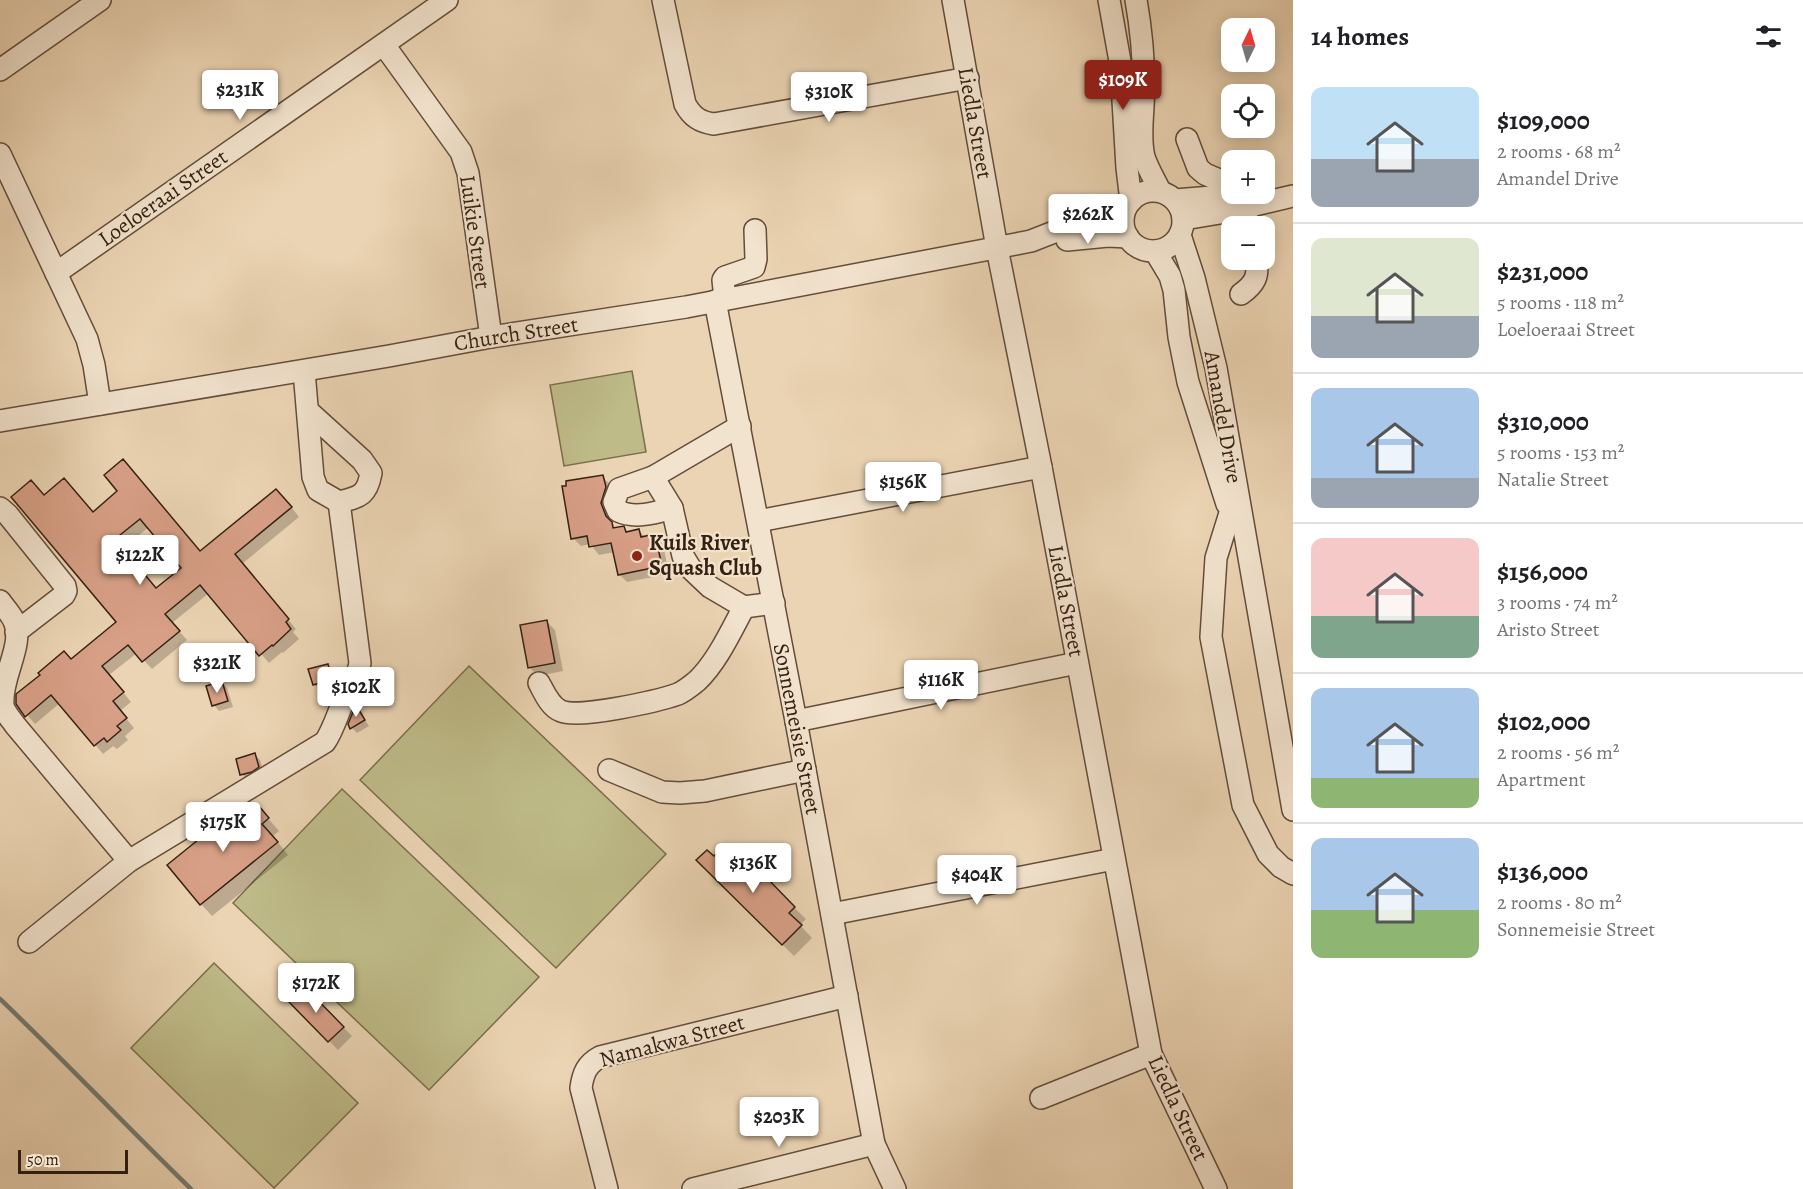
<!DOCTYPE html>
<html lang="en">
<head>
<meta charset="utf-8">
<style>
	:root { --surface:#fff; --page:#f2f2f2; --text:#202124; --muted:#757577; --line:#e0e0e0; --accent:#8f2418 }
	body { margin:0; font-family:Alegreya,serif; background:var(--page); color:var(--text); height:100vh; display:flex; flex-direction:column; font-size:22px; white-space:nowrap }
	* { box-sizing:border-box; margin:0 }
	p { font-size:20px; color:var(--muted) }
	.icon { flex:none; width:33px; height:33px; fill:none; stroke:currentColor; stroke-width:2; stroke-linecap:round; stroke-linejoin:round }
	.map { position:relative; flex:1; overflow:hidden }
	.sheet { display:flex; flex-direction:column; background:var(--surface); width:510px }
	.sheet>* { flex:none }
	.needle { width:39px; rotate:5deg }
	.tools { position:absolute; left:1221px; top:18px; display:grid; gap:12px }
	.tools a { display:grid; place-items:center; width:54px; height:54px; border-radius:12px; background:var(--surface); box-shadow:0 3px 15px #0003; font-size:30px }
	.scale { position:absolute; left:18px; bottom:15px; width:110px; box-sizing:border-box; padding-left:6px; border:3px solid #362011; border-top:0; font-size:16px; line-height:21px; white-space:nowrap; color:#362011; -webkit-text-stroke:4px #f2e3ce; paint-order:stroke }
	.price { position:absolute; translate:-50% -51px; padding:0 14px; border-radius:6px; background:#fff; color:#222; font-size:20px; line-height:39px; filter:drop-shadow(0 2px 3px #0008) }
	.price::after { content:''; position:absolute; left:50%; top:36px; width:18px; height:14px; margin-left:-9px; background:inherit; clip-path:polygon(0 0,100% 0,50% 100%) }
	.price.current { background:var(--accent); color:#fff }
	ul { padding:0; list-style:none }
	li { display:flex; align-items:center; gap:18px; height:150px; padding:0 18px }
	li+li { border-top:2px solid var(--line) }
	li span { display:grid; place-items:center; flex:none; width:168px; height:120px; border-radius:12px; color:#555 }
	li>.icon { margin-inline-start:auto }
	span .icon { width:72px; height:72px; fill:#fffc; stroke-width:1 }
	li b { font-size:26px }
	h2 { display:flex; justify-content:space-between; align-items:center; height:72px; padding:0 18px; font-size:26px }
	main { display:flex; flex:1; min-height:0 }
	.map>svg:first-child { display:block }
	.park { fill:#bebb88; stroke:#7a6e4c; stroke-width:1.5 }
	.shadow { fill:#0003; fill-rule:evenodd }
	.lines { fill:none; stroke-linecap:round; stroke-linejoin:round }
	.stream { stroke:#737b73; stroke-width:4.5 }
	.building { fill:#d79f86; stroke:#362011; stroke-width:1.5; fill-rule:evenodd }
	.minor-casing { stroke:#634d3a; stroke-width:24 }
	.minor { stroke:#f2e3ce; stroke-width:21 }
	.poi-dot { fill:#8f2418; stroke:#f2e3ce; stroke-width:2 }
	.labels { text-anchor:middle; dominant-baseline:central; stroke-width:4.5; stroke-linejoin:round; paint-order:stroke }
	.street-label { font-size:22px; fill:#362011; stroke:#f2e3ce }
	.poi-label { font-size:22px; font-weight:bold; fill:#362011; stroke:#f2e3ce; text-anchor:start }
</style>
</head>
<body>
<main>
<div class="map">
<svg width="1293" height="1189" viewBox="0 0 1293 1189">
	<rect width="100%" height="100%" fill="#ebd4b3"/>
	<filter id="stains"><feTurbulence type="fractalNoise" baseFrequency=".00333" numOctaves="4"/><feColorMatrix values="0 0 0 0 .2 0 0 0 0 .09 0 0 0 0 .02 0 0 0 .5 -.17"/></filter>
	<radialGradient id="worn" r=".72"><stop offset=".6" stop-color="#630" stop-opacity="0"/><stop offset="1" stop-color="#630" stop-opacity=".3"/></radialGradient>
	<g class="park">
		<path d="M 632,371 L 646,452 L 564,466 L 550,385 Z"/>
		<path d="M 469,666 L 666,854 L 556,968 L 360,780 Z"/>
		<path d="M 342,789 L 539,977 L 429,1090 L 233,903 Z"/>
		<path d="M 214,963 L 358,1103 L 274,1188 L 131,1048 Z"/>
	</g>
	<g class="shadow">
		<path d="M 602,477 L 611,485 L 609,512 L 614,526 L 617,529 L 624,528 L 629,533 L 639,531 L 645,537 L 655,535 L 663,544 L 669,574 L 627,582 L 619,574 L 615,552 L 599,555 L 590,544 L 581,546 L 573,538 Z"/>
		<path d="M 119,491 L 201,553 L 285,499 L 299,517 L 242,564 L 296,629 L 293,632 L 299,639 L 283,653 L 282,652 L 269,663 L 209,593 L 172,623 L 187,640 L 152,669 L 137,653 L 109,675 L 131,702 L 120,711 L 134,728 L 125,736 L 128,740 L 117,749 L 113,746 L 103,754 L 60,703 L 35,724 L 17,703 L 118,623 L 45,496 L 93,513 ZM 149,527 L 183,568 L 157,589 L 123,548 Z"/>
		<path d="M 546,621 L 555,630 L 563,671 L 538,676 L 530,668 L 521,626 Z"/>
		<path d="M 327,665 L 333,671 L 337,685 L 320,690 L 314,684 Z"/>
		<path d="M 222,683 L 227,688 L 233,707 L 219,711 L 214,705 Z"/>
		<path d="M 356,708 L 369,726 L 357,733 L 352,728 Z"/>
		<path d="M 255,755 L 260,760 L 264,773 L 247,780 L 242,774 Z"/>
		<path d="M 258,807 L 279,831 L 273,836 L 288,855 L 212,916 L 201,904 L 250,812 Z"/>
		<path d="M 725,847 L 745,867 L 743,869 L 759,885 L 765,879 L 806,919 L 800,925 L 812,938 L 794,956 L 698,861 L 714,858 Z"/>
		<path d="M 305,989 L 352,1036 L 338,1050 L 291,1002 Z"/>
	</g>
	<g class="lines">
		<path class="stream" d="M 0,999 C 65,1061 126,1126 191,1189"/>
	</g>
	<g class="building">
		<path d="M 123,459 L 200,551 L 276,489 L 292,507 L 235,554 L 289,619 L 286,622 L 291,629 L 273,646 L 272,645 L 259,656 L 200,585 L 165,614 L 180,631 L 142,662 L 128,645 L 102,666 L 124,692 L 113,701 L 127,718 L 117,726 L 121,730 L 107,742 L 104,738 L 94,746 L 51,695 L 25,717 L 16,704 L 16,694 L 40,675 L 38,673 L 64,651 L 71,659 L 116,622 L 11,497 L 31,480 L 44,495 L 64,478 L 93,512 L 117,491 L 104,475 ZM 140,519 L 181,568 L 156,588 L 115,539 Z"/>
		<path d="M 603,475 L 606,487 L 601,503 L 606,516 L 612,522 L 613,528 L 624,526 L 626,532 L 639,529 L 641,537 L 655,534 L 662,566 L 618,575 L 611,543 L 589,547 L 587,536 L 571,539 L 562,486 L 566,486 L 566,481 Z"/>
		<path d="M 547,620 L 555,663 L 528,668 L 520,625 Z"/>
		<path d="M 328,664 L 332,679 L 313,685 L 308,669 Z"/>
		<path d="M 222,681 L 228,701 L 212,706 L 206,686 Z"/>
		<path d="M 356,705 L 365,720 L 350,729 L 348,724 Z"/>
		<path d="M 255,753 L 259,767 L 252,772 L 240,775 L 236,759 Z"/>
		<path d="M 245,805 L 250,811 L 258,805 L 269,818 L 262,824 L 278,842 L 200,905 L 167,865 L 230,814 Z"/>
		<path d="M 725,845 L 734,854 L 732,857 L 759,883 L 765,876 L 795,907 L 789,913 L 802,925 L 782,945 L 696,860 L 707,850 L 714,856 Z"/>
		<path d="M 305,987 L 344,1027 L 328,1042 L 289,1002 Z"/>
	</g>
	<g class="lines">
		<g class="minor-casing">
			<g id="minor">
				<path d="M 663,0 L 685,104 C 692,117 700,122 714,124 L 968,78"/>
				<path d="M 953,0 L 997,248 L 1041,467 L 1151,1054 L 1216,1189"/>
				<path d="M 1109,0 L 1121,67 L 1127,168 L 1131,201"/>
				<path d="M 1136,0 C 1142,34 1145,72 1143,107 C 1142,124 1140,141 1144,157 C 1148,169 1155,180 1160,191"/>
				<path d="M 384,45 L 461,152 L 468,173 L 491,337"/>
				<path d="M 0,70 L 100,0"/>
				<path d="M 1187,139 L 1198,168 L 1205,174 L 1219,180 L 1233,196"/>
				<path d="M 0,154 L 87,339 L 94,365 L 100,404"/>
				<circle cx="1153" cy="221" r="30"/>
				<path d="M 1175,200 L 1249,194"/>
				<path d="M 1244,207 L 1249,226"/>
				<path d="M 1184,219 L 1220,213 L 1293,196"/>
				<path d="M 1180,235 L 1194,278 L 1216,368 L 1293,810"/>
				<path d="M 1067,240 L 1108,236 L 1128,237"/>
				<path d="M 1155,251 L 1170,276 L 1174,290 L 1179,337 L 1188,382 L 1227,504"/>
				<path d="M 56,273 L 447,0"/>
				<path d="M 1241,294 C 1255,284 1259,276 1256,260"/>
				<path d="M 725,299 L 723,280 L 725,277 L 754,267 L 756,259 L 755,230"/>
				<path d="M 715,301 L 796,721 L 874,1144 L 895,1189"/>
				<path d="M 304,371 L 313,477 L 318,490 L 339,502 C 359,497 367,496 371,473 L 362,460 L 308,411"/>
				<path d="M 0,421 L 389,356 L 491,337 L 686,307 L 1016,244 L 1031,241 L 1054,232 L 1104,219 L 1126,207"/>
				<path d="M 653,477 L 672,508 L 683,556 L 691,569 L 710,587 L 744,607 L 774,603"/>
				<path d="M 0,508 L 8,515 L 65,586 L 66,591 L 64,595 L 16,632"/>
				<path d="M 672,508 C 655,513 635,519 618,511 L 614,502 L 619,489 L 653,477 L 740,426"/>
				<path d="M 1230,513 L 1216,558 L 1211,637 L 1243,805 L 1268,854 L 1281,867 L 1293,874"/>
				<path d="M 758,521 L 1041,467"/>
				<path d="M 0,601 C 4,607 11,614 14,621 C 25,644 0,678 3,705 C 4,712 11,719 15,725 L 129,861"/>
				<path d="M 539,683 C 544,692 550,707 561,711 C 579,719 658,701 678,694 C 685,691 692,685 697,681 C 717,662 731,631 744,607"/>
				<path d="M 796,721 L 1077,663"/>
				<path d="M 609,770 L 662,792 L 680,793 L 705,791 L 805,770"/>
				<path d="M 832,914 L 1114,859"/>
				<path d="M 29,942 L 129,861 L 325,742 C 333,730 337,716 343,702 C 350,688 357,680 360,663 L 339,502"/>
				<path d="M 1041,1098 L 1151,1054"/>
				<path d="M 607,1189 L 581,1088 C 583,1073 587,1064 600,1057 L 847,996"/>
				<path d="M 693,1189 L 874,1144"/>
			</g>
		</g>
		<use href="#minor" class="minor"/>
	</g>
	<circle class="poi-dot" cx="637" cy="556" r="6"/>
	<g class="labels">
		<g class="street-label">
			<text transform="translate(975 123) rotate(80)">Liedla Street</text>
			<text transform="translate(163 198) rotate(-35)">Loeloeraai Street</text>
			<text transform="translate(475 232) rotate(82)">Luikie Street</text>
			<text transform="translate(516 334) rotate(-9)">Church Street</text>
			<text transform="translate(1223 417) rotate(80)">Amandel Drive</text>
			<text transform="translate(1066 601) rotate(79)">Liedla Street</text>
			<text transform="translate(797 729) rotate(79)">Sonnemeisie Street</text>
			<text transform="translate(672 1041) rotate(-15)">Namakwa Street</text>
			<text transform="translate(1178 1108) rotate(65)">Liedla Street</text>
		</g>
		<g class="poi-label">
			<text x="649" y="543">Kuils River<tspan x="649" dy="25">Squash Club</tspan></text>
		</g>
	</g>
	<rect width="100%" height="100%" filter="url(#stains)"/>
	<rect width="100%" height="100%" fill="url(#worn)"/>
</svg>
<div class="tools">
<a><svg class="needle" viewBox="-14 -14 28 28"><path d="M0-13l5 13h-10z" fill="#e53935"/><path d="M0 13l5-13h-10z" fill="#757577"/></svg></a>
<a><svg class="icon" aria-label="locate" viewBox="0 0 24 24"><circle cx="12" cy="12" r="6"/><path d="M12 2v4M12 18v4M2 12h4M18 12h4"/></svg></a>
<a>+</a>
<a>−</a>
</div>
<div class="scale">50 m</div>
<b class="price current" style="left:1123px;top:111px">$109K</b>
<b class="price" style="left:240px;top:121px">$231K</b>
<b class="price" style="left:829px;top:123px">$310K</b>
<b class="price" style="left:1088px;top:245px">$262K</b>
<b class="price" style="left:903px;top:513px">$156K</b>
<b class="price" style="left:140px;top:586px">$122K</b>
<b class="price" style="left:217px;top:694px">$321K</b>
<b class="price" style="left:941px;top:711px">$116K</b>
<b class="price" style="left:356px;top:718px">$102K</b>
<b class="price" style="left:223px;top:853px">$175K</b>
<b class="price" style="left:753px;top:894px">$136K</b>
<b class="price" style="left:977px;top:906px">$404K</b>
<b class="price" style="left:316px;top:1014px">$172K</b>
<b class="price" style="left:779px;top:1148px">$203K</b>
</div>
<section class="sheet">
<h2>14 homes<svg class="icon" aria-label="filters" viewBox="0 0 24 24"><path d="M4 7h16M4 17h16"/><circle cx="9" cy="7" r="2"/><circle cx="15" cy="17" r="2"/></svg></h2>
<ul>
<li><span style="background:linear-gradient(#bfe0f5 60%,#9aa5b1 0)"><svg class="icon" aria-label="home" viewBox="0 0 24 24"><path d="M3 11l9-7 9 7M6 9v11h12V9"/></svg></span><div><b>$109,000</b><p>2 rooms · 68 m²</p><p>Amandel Drive</p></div></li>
<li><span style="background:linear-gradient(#dfe7d0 65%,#9aa5b1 0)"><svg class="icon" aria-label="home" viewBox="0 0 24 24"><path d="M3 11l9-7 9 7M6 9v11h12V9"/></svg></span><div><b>$231,000</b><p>5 rooms · 118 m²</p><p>Loeloeraai Street</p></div></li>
<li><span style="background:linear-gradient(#a9c7e8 75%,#9aa5b1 0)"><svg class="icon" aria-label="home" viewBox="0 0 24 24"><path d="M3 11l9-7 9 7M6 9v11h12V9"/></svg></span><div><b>$310,000</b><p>5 rooms · 153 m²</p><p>Natalie Street</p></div></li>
<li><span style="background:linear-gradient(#f6c9c9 65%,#7fa58c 0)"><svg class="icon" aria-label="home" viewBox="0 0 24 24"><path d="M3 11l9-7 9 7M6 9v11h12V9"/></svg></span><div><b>$156,000</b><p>3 rooms · 74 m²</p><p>Aristo Street</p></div></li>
<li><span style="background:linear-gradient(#a9c7e8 75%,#8fb573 0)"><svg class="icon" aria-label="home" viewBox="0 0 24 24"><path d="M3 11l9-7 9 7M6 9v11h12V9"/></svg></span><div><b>$102,000</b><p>2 rooms · 56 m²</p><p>Apartment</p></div></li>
<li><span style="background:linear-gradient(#a9c7e8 60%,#8fb573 0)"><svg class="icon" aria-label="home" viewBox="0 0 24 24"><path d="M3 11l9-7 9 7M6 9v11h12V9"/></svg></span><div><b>$136,000</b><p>2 rooms · 80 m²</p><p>Sonnemeisie Street</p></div></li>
</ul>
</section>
</main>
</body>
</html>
